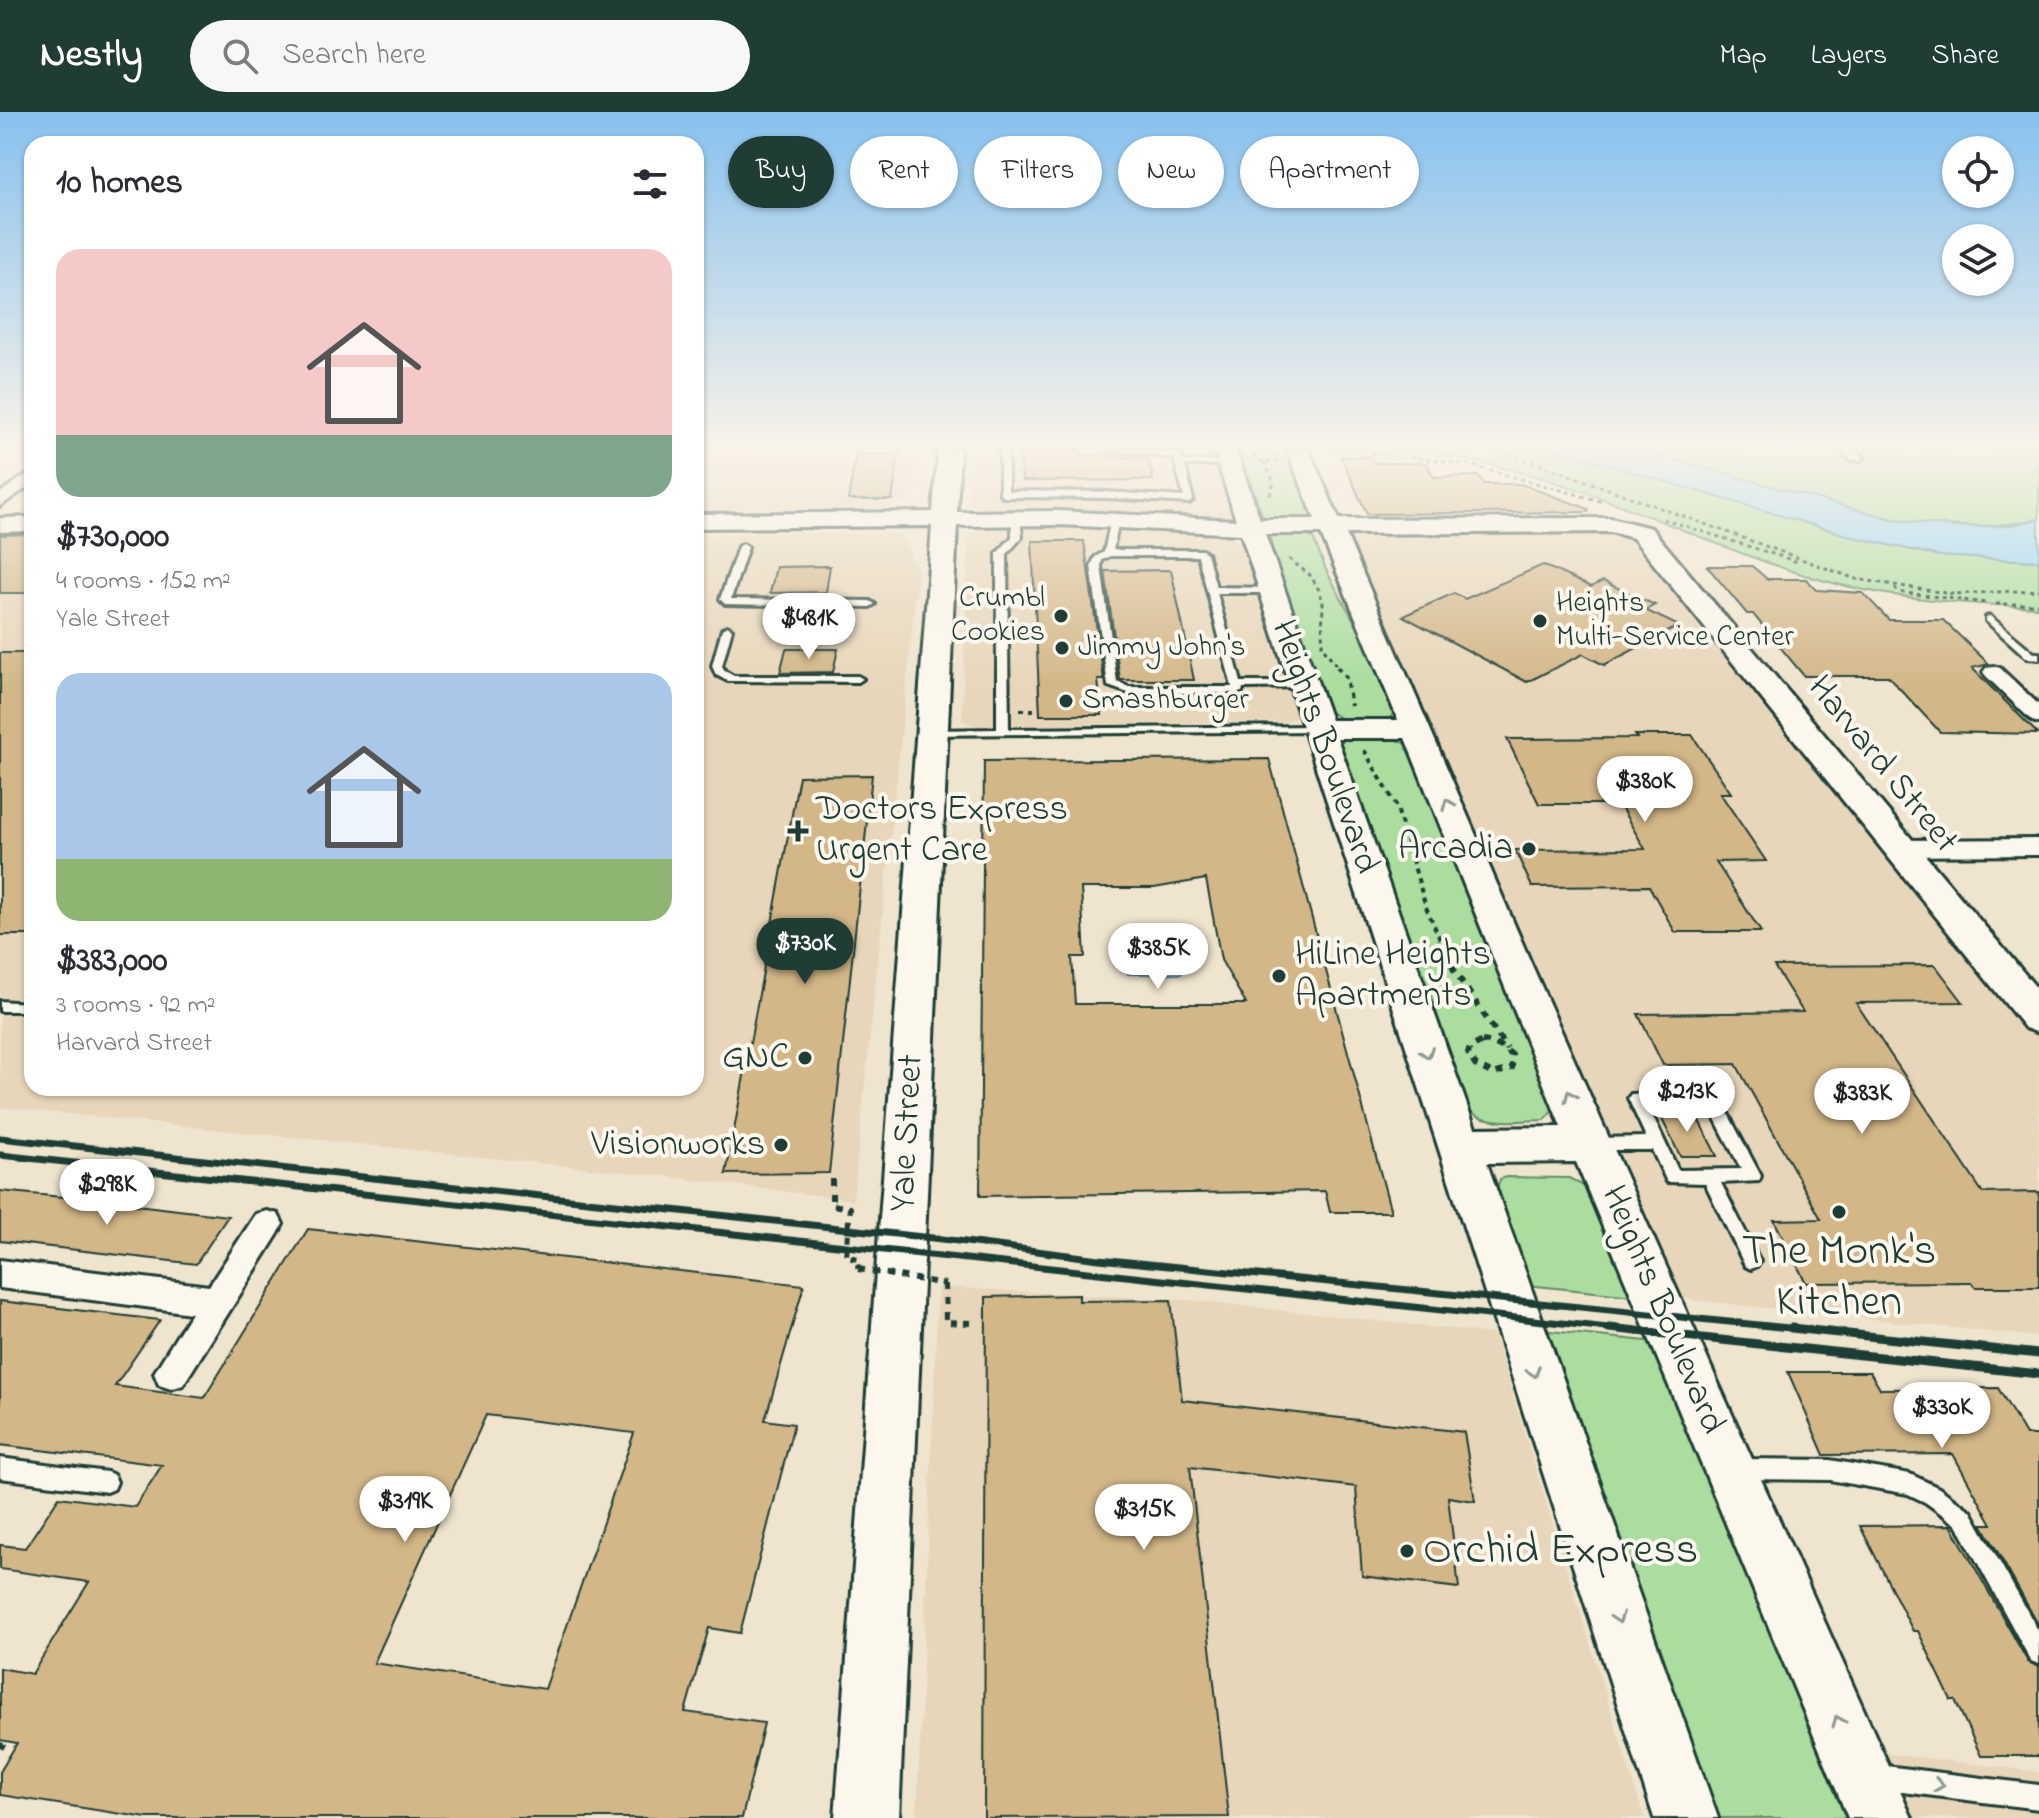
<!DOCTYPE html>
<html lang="en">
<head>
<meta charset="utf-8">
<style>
	:root { --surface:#fff; --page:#f7f7f7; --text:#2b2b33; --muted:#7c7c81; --accent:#1f3d34 }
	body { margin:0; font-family:"Indie Flower",sans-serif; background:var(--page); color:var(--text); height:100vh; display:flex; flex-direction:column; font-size:30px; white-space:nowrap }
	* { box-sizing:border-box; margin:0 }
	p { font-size:26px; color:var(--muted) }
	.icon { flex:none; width:44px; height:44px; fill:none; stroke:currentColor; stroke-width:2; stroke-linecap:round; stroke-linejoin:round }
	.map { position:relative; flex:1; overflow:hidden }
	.sheet { position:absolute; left:24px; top:24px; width:680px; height:960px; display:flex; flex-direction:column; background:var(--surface); border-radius:24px; box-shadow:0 2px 6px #0004 }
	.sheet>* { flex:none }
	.top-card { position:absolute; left:728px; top:24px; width:760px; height:72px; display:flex; gap:16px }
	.fabs { position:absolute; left:1942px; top:24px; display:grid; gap:16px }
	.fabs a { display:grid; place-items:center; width:72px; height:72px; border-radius:50%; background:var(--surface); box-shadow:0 2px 6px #0004; font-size:40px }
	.price { position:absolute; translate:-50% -68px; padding:0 18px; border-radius:28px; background:#fff; color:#222; font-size:26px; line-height:52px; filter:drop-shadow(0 2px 4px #0008) }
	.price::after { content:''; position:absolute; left:50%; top:48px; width:24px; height:18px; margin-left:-12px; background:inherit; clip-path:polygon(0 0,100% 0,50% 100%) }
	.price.selected { background:var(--accent); color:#fff }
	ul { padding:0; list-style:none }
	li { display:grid; align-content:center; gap:16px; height:424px; padding:0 32px }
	li span { display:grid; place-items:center; height:248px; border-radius:24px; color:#555 }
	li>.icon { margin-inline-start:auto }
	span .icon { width:144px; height:144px; fill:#fffc; stroke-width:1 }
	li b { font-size:34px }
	h2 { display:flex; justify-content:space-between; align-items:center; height:96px; padding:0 32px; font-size:34px }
	.tag { padding:0 28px; border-radius:36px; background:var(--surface); box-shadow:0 2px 6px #0004; font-size:28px; line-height:72px }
	.tag.selected { background:var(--accent); color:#fff }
	header { display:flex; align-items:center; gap:48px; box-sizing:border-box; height:112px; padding:0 40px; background:var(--accent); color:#fff }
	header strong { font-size:38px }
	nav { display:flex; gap:44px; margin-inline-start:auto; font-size:28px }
	.search { width:560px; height:72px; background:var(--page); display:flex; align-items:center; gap:20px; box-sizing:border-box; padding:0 28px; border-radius:44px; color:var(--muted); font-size:30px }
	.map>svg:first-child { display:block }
	.built { fill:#e7d6b9 }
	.green { fill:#aadd9e; stroke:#648d69; stroke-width:2 }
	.water { fill:#95d5f7; stroke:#6698a9; stroke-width:2 }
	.building { fill:#d3b788; stroke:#1f3d34; stroke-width:2; fill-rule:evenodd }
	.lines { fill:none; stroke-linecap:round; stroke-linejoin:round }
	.lane-casing { stroke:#1f3d34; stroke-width:6 }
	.street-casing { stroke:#1f3d34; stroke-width:6 }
	.secondary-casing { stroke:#1f3d34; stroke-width:6 }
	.path-far3 { stroke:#1f3d34; stroke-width:3; stroke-dasharray:4 4; stroke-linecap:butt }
	.path-far2 { stroke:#1f3d34; stroke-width:4; stroke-dasharray:5 5; stroke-linecap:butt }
	.path-far1 { stroke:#1f3d34; stroke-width:6; stroke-dasharray:7 7; stroke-linecap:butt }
	.path { stroke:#1f3d34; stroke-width:7; stroke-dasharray:9 9; stroke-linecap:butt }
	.lane { fill:#fbf7ec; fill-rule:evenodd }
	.street { fill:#fbf7ec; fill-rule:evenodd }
	.secondary { fill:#fbf7ec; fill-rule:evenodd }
	.rail-far1 { stroke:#1f3d34; stroke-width:7 }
	.rail { stroke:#1f3d34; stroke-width:9 }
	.path-bridge { stroke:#1f3d34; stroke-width:6; stroke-dasharray:7 7; stroke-linecap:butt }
	.oneway { stroke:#8d9a90 }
	.poi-dot { fill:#1f3d34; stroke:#fbf7ec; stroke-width:3 }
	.labels { text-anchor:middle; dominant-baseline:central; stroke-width:8; stroke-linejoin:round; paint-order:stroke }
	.far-poi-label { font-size:30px; fill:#1f3d34; stroke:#fbf7ec; text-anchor:start }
	.street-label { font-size:36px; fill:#1f3d34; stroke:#fbf7ec }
	.poi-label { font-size:36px; fill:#1f3d34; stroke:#fbf7ec; text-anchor:end }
	.near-poi-label { font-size:44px; fill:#1f3d34; stroke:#fbf7ec }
</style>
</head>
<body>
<header>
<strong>Nestly</strong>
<div class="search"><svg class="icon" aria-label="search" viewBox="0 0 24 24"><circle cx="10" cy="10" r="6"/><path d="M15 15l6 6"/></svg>Search here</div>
<nav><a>Map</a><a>Layers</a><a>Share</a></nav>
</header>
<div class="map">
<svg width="2039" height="1706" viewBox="0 0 2039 1706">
	<rect width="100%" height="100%" fill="#efe4ce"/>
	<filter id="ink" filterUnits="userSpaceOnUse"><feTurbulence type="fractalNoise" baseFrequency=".0125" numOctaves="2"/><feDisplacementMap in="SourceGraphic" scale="16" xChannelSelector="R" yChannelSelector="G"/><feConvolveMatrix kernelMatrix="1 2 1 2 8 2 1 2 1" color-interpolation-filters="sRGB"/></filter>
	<g filter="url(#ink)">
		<g class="built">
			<path d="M 696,336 L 917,336 L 912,380 L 904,390 L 887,396 L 696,397 Z"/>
			<path d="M 967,336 L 1211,336 L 1235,398 L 1229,404 L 1212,408 L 1113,399 L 987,399 L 968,390 Z"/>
			<path d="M 1089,415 L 1224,424 L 1242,430 L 1247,435 L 1296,603 L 1294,607 L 1283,610 L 975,614 L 962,608 L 969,422 L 982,416 Z"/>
			<path d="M 1617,418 L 1633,423 L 2039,926 L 2039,1225 L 1684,1187 L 1346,424 Z"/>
			<path d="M 761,421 L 900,422 L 918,459 L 853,1088 L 657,1063 L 0,995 L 0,423 L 32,423 L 32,976 L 696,976 L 696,423 Z"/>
			<path d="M 938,1175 L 1199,1189 L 1494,1222 L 1644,1706 L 917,1706 Z"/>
			<path d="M 1883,1641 L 2039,1660 L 2039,1706 L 1912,1706 Z"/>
		</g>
		<g class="green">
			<path d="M 1238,336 L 1286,336 L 1311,405 L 1269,407 L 1263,404 Z"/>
			<path d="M 1384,336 L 1551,336 L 1854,425 L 1939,444 L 2039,449 L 2039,495 C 1963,492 1885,487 1811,465 C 1734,442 1661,407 1585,380 C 1520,357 1453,342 1384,336 Z"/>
			<path d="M 1630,336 L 2039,336 L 2039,407 C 1954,426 1872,404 1790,382 C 1737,367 1683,351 1630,336 Z"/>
			<path d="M 1300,421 L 1313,426 L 1327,460 L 1365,529 L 1394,600 L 1390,606 L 1342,607 L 1328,599 L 1272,437 L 1271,425 L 1274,423 Z"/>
			<path d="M 1392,626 L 1406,632 L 1553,986 L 1554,997 L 1545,1008 C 1519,1008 1480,1016 1464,992 L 1339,630 L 1347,627 Z"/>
			<path d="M 1506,1065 L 1569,1066 L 1589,1077 L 1634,1184 L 1527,1173 L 1495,1083 L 1500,1067 Z"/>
			<path d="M 1540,1218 L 1656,1230 L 1849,1706 L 1711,1706 Z"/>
		</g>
		<g class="water">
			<path d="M 1551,336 L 1630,336 L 1896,408 L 1956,415 L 2007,414 L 2039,407 L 2039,449 L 1939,444 L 1854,425 Z"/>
			<path d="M 1125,815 L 1176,816 L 1181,862 L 1128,862 Z"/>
		</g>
		<g class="building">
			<path d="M 1020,337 L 1080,337 L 1081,343 L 1148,346 L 1153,368 L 1022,369 Z"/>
			<path d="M 856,342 L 899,342 L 892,388 L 848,388 Z"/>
			<path d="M 1341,345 L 1370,345 L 1374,351 L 1426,351 L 1434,365 L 1479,364 L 1484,372 L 1521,372 L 1589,397 L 1588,400 L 1367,402 Z"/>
			<path d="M 32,422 L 32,481 L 0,481 L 0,423 Z"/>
			<path d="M 1032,429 L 1084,429 L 1104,568 L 1098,568 L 1102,603 L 1040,603 Z"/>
			<path d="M 1543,453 L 1591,475 L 1603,469 L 1655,493 L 1645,498 L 1679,514 L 1604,553 L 1583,542 L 1527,570 L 1403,504 L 1454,481 L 1465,487 Z"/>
			<path d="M 830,454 L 826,480 L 770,481 L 776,455 Z"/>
			<path d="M 1707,454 L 1752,454 L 1767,467 L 1806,467 L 1817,478 L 1863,481 L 1889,508 L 1943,508 L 1989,552 L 1972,556 L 2038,622 L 1940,620 L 1888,564 L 1804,564 L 1753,502 L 1747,502 Z"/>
			<path d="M 1171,458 L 1194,568 L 1120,568 L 1105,459 Z"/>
			<path d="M 786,537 L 838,537 L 833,560 L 780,561 Z"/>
			<rect x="0" y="541" width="32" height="282"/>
			<path d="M 1635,623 L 1692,623 L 1731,681 L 1720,681 L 1766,749 L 1716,750 L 1761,820 L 1675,820 L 1649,774 L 1532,775 L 1515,738 L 1645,737 L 1619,692 L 1539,692 L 1507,627 L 1637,626 Z"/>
			<path d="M 1269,647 L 1391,1100 L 1330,1100 L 1325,1079 L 980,1084 L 984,649 ZM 1206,767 L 1221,848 L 1246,892 L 1075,892 L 1072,845 L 1085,845 L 1081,776 L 1154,776 Z"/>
			<path d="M 872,663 L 829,1061 L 726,1062 L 799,664 Z"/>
			<path d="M 1935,853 L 1963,890 L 1856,891 L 1983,1081 L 2039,1080 L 2039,1175 L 1975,1175 L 1971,1170 L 1806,1171 L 1774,1108 L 1821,1107 L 1736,952 L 1663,953 L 1638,902 L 1803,900 L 1774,854 Z"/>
			<path d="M 1658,999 L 1694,999 L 1717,1044 L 1680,1044 Z"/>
			<path d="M 0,1079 L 104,1089 L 228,1104 L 196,1152 L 0,1129 Z"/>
			<path d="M 308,1117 L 804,1173 L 765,1308 L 794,1312 L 740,1521 L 709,1516 L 685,1600 L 764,1611 L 742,1706 L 147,1706 L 0,1683 L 0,1660 L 17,1631 L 0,1628 L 0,1556 L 32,1562 L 89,1470 L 0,1457 L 0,1433 L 25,1436 L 59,1385 L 135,1395 L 162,1353 L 0,1333 L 0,1189 L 160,1208 L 115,1274 L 204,1286 ZM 486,1303 L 634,1321 L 545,1577 L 374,1551 Z"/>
			<path d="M 1079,1183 L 1079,1189 L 1171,1188 L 1182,1288 L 1464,1320 L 1475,1389 L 1448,1385 L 1459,1476 L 1362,1464 L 1356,1375 L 1190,1355 L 1229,1705 L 984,1706 L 986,1185 Z"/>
			<path d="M 1788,1260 L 1870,1260 L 1880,1277 L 1998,1276 L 2026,1323 L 2039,1323 L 2039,1514 L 1982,1412 L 1992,1412 L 1953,1342 L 1824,1343 Z"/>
			<path d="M 1951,1413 L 2028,1550 L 2039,1555 L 2039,1644 L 1981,1644 L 1955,1588 L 1951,1588 L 1918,1519 L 1913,1519 L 1860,1414 Z"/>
		</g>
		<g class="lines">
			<g class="lane-casing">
				<g id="lane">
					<path d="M 1000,336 L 1008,336 L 1008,379 L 1107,380 L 1184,385 L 1174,346 L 1108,338 L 1104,336 L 1130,336 L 1178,342 L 1181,342 L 1183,349 L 1228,349 L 1232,351 L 1228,353 L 1185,353 L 1193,388 L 1189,391 L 1107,386 L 1004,385 L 1000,382 Z"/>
					<path d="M 1016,404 L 1020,407 L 1022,425 L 1007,442 L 1009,617 L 1318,614 L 1324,617 L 1322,619 L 928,623 L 928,619 L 932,618 L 997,617 L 997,441 L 1012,425 L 1012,407 Z"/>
					<path d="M 1115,404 L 1119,407 L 1113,438 L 1202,438 L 1207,441 L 1216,475 L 1274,476 L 1274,480 L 1271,481 L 1217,481 L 1241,570 L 1303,570 L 1307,571 L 1307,575 L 1243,576 L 1242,580 L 1238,581 L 1128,581 L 1108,574 L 1091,454 L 1095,445 L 1104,440 L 1111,407 ZM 1110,444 L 1198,444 L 1232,575 L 1129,575 L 1117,570 L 1101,454 L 1102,448 Z"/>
					<path d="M 743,432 L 748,435 L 731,487 L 870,489 L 875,492 L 870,495 L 725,492 L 720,487 L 738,435 Z"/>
					<path d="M 1990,504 L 2034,541 L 2039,541 L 2039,547 L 2027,546 L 1986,509 L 1986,505 Z"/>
					<path d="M 727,514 L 732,517 L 722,554 L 725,559 L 734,564 L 858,564 L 863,567 L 858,570 L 728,569 L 716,563 L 712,554 L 722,517 Z"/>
					<path d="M 0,889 L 27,891 L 29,895 L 27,899 L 0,899 Z"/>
					<path d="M 1712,979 L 1717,981 L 1761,1064 L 1759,1069 L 1721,1071 L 1760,1149 L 1757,1154 L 1751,1157 L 1745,1154 L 1705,1071 L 1667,1070 L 1652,1038 L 1595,1038 L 1589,1037 L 1587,1032 L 1589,1027 L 1595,1026 L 1646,1025 L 1628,986 L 1631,982 ZM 1707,991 L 1741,1057 L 1678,1058 L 1647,992 Z"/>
					<path d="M 0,1346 L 107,1360 L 114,1363 L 117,1370 L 114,1377 L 107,1380 L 0,1366 Z"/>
					<path d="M 1739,1347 L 1830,1348 L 1910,1362 L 1939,1376 L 1971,1399 L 2039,1520 L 2039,1552 L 2031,1549 L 1957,1413 L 1925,1390 L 1908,1382 L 1830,1368 L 1739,1367 L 1732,1364 L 1729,1357 L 1732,1350 Z"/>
					<path d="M 1878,1653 L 2039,1673 L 2039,1697 L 1878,1677 L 1870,1673 L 1866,1665 L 1870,1657 Z"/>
				</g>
			</g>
			<g class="street-casing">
				<g id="street">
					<path d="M 1838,336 L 1854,336 L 1864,345 L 1861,348 L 1851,348 Z"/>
					<path d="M 32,359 L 32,372 L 0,394 L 0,381 Z"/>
					<path d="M 1993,554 L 2000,556 L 2039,593 L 2039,611 L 2032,609 L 1986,564 L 1983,560 L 1986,556 Z"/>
					<path d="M 2039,727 L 2039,743 L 1897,744 L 1889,741 L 1885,736 L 1889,731 L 1897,728 Z"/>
					<path d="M 267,1099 L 278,1102 L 283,1112 L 278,1122 L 183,1273 L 171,1277 L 159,1273 L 154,1261 L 191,1201 L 0,1176 L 0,1148 L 209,1174 L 256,1102 Z"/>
				</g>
			</g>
			<g class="secondary-casing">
				<g id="secondary">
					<path d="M 938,336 L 960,336 L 957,400 L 1058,399 L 1236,408 L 1213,336 L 1235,336 L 1260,407 L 1315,407 L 1286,336 L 1308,336 L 1339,407 L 1611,406 L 1651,416 L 2039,879 L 2039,921 L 2025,916 L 1633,426 L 1611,420 L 1346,422 L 1531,851 L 1912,1706 L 1848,1706 L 1576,1050 L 1487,1051 L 1718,1706 L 1654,1706 L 1241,422 L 1058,413 L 957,414 L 899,1706 L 835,1706 L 932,414 L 696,416 L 696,402 L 933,400 ZM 1265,422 L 1321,422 L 1398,608 L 1331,608 ZM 1337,626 L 1405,626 L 1561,1015 L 1475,1016 Z"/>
					<path d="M 32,405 L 32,419 L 0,420 L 0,406 Z"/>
				</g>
			</g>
			<g class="path-far3">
				<path d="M 1331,336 L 1467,352 L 1604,390"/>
				<path d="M 1485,336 L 1534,350 L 1856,467 L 1952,482 L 2039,478"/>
				<path d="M 1260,340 L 1274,341 L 1280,347 L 1274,350 L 1259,349 L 1254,343 Z"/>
				<path d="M 1264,350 L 1274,370 L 1269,385"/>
				<path d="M 1663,407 L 1798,450"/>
				<path d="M 1289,447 L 1310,463 L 1319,478 L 1323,490 L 1322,534 L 1339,557"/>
				<path d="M 1895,476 L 1898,480 L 1986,491"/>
				<path d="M 1996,492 L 2039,492"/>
			</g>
			<g class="path-far2">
				<path d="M 1337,555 L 1346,566 L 1351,594"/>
				<path d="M 1020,598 L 1034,598"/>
				<path d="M 1364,638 L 1396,693 L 1426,795 L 1447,843"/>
			</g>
			<g class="path-far1">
				<path d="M 1447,841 L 1454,858 L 1507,937"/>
				<path d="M 1482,929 C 1494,930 1503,935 1512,943 L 1512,956 L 1493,962 L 1475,953 L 1468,941 L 1470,936 Z"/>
				<path d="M 832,1067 L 832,1093 L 850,1096 L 846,1145 L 859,1147 L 858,1157"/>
				<path d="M 945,1172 L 946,1210 L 972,1211"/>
			</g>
			<path class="path" d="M 0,1636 L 3,1631"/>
			<use href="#lane" class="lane"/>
			<use href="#street" class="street"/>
			<use href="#secondary" class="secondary"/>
			<g class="rail-far1">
				<path d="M 0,1026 L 942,1127 L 1099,1147 L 1810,1218"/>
				<path d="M 0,1043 L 1627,1218"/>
			</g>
			<g class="rail">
				<path d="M 1609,1216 L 2039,1262"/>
				<path d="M 1791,1216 L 2039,1242"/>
			</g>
			<path class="path-bridge" d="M 858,1157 L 945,1172"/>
		</g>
		<defs><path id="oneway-chevron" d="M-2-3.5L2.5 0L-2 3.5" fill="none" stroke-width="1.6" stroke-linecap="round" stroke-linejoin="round" transform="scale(2)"/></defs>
		<g class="oneway">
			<use href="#oneway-chevron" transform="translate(1448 692) rotate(-112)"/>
			<use href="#oneway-chevron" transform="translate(1427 941) rotate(71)"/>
			<use href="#oneway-chevron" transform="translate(1570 984) rotate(-113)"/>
			<use href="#oneway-chevron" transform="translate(1534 1260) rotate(71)"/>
			<use href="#oneway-chevron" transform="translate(1618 1506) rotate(71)"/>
			<use href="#oneway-chevron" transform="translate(1838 1609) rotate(-113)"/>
			<use href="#oneway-chevron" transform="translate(1939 1673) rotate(7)"/>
		</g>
	</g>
	<linearGradient id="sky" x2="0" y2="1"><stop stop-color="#87c1ee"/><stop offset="0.58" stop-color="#f8f3e9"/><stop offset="1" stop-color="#f8f3e9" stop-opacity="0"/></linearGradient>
	<rect width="2039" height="575" fill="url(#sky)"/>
	<g class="poi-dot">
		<circle cx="1061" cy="504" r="8"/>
		<circle cx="1540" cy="509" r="8"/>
		<circle cx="1062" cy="536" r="8"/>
		<circle cx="1066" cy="589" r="8"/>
		<path d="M794 707h8v8h8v8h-8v8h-8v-8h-8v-8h8z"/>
		<circle cx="1529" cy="737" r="8"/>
		<circle cx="1279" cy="864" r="8"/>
		<circle cx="805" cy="946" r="8"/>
		<circle cx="781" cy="1033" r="8"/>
		<circle cx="1839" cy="1100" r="8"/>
		<circle cx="1407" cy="1439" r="8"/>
	</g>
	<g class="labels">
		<g class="far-poi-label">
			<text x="1045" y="487" text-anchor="end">Crumbl<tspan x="1045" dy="34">Cookies</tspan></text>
			<text x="1556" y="492">Heights<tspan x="1556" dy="34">Multi-Service Center</tspan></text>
			<text x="1078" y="536">Jimmy John's</text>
			<text x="1082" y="589">Smashburger</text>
		</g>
		<g class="street-label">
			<text transform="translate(1324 635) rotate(71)">Heights Boulevard</text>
			<text transform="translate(1882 653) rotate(51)">Harvard Street</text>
			<text transform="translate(908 1021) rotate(-87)">Yale Street</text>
			<text transform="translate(1662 1198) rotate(67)">Heights Boulevard</text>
		</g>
		<g class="poi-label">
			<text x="816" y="698" text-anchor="start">Doctors Express<tspan x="816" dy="41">Urgent Care</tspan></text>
			<text x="1513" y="737">Arcadia</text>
			<text x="1295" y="843" text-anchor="start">HiLine Heights<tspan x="1295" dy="41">Apartments</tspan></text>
			<text x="789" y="946">GNC</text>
			<text x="765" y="1033">Visionworks</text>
		</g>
		<g class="near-poi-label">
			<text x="1839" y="1140">The Monk's<tspan x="1839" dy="51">Kitchen</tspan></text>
			<text x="1423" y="1439" text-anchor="start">Orchid Express</text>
		</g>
	</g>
</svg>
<div class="fabs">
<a><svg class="icon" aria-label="locate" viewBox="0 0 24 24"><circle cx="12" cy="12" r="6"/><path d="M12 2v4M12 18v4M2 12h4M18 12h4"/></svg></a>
<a><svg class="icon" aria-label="layers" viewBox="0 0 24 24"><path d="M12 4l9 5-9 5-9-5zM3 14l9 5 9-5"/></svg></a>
</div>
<b class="price" style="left:809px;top:549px">$481K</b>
<b class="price" style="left:1645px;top:712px">$380K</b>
<b class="price selected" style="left:805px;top:874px">$730K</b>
<b class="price" style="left:1158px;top:879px">$385K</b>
<b class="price" style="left:1687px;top:1022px">$213K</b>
<b class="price" style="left:1862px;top:1024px">$383K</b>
<b class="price" style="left:107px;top:1115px">$298K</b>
<b class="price" style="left:1942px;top:1338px">$330K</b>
<b class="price" style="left:405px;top:1432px">$319K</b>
<b class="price" style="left:1144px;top:1440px">$315K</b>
<div class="top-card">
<a class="tag selected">Buy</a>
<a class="tag">Rent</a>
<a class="tag">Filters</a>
<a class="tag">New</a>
<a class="tag">Apartment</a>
</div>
<section class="sheet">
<h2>10 homes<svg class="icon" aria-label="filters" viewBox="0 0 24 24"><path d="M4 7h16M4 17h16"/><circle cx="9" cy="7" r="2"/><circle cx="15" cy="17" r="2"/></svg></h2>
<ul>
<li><span style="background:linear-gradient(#f6c9c9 75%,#7fa58c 0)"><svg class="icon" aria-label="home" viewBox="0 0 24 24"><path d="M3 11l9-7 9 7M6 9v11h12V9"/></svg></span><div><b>$730,000</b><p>4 rooms · 152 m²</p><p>Yale Street</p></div></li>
<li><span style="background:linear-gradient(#a9c7e8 75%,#8fb573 0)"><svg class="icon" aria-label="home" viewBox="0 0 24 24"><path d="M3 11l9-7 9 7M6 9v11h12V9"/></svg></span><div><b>$383,000</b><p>3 rooms · 92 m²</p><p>Harvard Street</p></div></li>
</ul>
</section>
</div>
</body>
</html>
